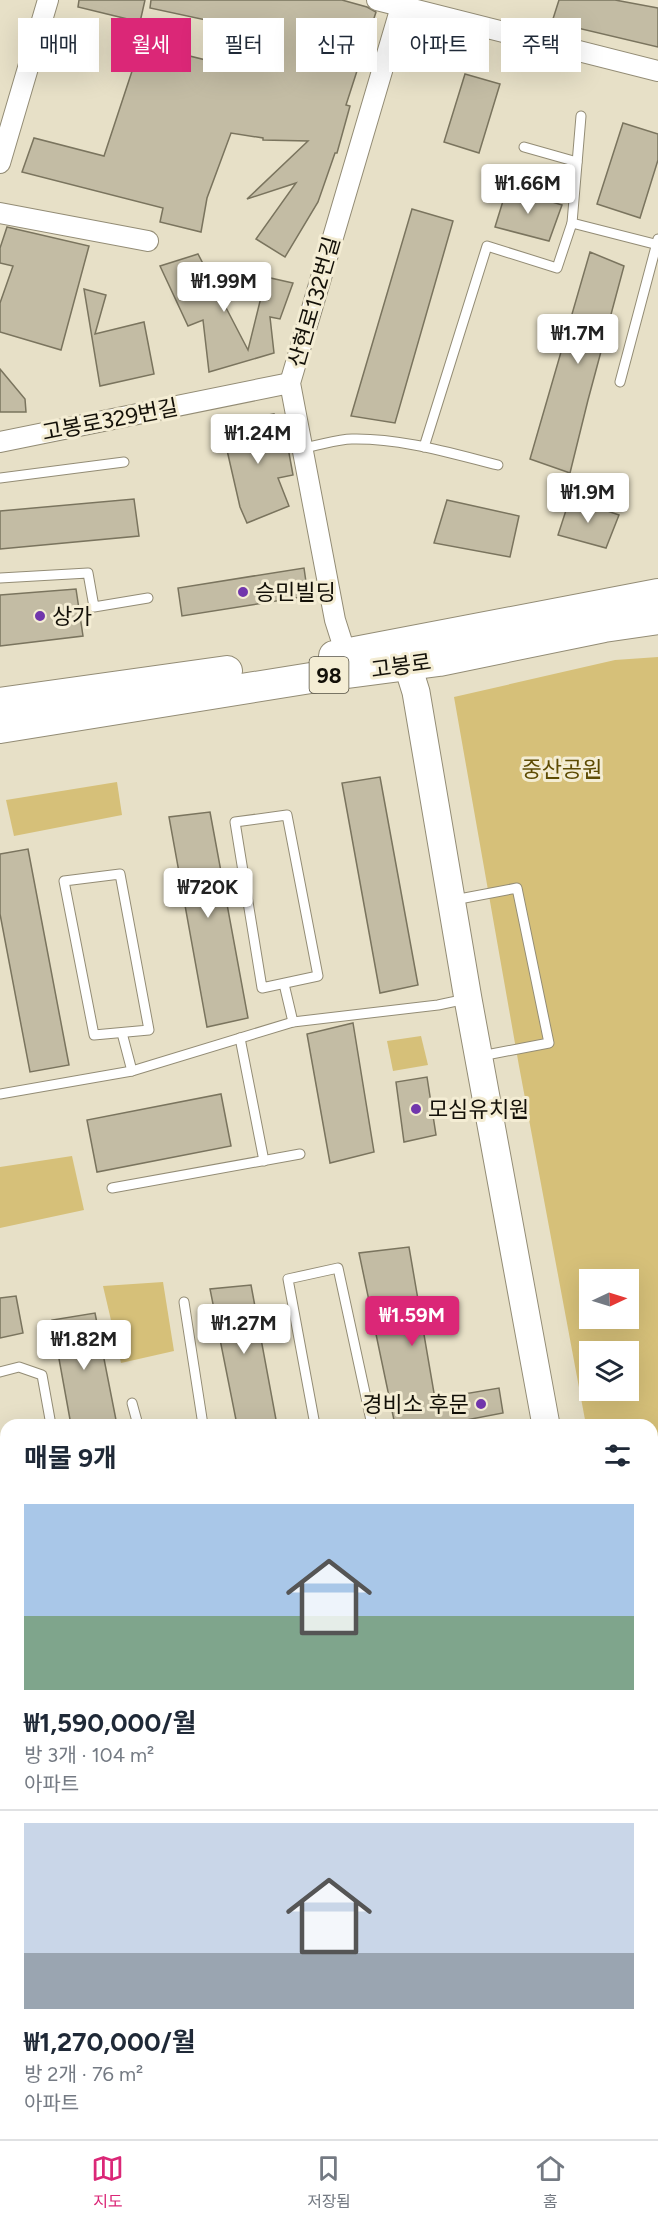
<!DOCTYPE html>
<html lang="ko">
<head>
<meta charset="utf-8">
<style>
	:root { --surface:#fff; --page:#f6f6f7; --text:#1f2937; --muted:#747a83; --line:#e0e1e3; --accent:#db2777 }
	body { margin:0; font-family:Figtree,"Noto Sans KR",sans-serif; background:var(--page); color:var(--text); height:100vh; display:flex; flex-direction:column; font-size:22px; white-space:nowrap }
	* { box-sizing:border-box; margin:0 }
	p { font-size:20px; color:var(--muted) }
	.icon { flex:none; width:33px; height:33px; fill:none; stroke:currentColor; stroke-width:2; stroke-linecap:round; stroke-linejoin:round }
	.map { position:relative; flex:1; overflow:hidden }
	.details { position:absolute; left:0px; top:1419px; width:658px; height:720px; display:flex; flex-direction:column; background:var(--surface); border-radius:18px 18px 0 0; box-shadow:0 6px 24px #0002 }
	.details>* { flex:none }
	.top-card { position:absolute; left:18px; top:18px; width:622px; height:54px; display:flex; gap:12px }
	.needle { width:39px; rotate:86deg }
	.buttons { position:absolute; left:579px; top:1269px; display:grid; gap:12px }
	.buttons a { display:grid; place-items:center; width:60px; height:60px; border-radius:0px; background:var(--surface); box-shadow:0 6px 24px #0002; font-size:30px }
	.price { position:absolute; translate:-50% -51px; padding:0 14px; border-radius:6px; background:#fff; color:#222; font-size:20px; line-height:39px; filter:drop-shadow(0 2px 3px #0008) }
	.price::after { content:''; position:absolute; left:50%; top:36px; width:18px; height:14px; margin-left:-9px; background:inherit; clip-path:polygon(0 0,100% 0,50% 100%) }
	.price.current { background:var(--accent); color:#fff }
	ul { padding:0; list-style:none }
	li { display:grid; align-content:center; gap:12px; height:318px; padding:0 24px }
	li+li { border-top:2px solid var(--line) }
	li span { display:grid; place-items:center; height:186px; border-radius:0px; color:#555 }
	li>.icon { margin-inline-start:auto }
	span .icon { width:108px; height:108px; fill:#fffc; stroke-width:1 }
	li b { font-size:26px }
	h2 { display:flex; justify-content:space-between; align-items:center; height:72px; padding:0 24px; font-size:26px }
	.pill { padding:0 21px; border-radius:0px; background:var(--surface); box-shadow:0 6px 24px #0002; font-size:21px; line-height:54px }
	.pill.current { background:var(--accent); color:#fff }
	.tab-bar { display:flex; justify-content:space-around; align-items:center; height:84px; border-top:2px solid var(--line); background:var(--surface); font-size:16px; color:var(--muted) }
	.tab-bar a { display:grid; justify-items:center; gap:3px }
	.tab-bar .current { color:var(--accent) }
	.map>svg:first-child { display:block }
	.green { fill:#d6c079; fill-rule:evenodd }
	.building { fill:#c3bca4; stroke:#7a745e; stroke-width:1.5 }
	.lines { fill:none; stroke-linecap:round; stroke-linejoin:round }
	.lane-casing { stroke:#938c75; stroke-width:11 }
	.street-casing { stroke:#938c75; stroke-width:22 }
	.secondary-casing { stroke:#938c75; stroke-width:29 }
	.primary-casing { stroke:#938c75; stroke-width:32 }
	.lane { stroke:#fff; stroke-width:9 }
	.street { stroke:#fff; stroke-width:20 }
	.secondary { stroke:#fff; stroke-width:27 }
	.primary { stroke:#fff; stroke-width:30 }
	.poi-dot { fill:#7136ac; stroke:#f4edd4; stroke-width:2 }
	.labels { text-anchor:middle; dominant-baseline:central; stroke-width:6; stroke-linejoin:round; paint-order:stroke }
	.shield { fill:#f4edd4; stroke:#565245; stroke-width:1.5 }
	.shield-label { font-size:21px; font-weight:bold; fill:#131008 }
	.street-label { font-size:22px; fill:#131008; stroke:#f4edd4 }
	.poi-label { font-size:22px; fill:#131008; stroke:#f4edd4; text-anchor:start }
	.park-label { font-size:22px; fill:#5d4b03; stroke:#f4edd4 }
</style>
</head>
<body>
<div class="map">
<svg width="658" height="2139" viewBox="0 0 658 2139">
	<rect width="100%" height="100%" fill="#e7e0c7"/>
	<g class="green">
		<path d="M 658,657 L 658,1572 L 653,1572 L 652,1425 L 586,1425 L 519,1066 L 454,697 L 615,660 ZM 590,1280 L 628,1280 L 628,1318 L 590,1318 ZM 590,1352 L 628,1352 L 628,1390 L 590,1390 Z"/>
		<path d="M 117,782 L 122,815 L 14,836 L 6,800 Z"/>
		<path d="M 421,1036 L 428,1065 L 393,1071 L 387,1041 Z"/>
		<path d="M 72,1156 L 84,1210 L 0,1228 L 0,1167 Z"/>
		<path d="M 163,1282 L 174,1351 L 121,1363 L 103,1286 Z"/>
		<path d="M 104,2133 L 279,2133 L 280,2139 L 105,2139 Z"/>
	</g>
	<g class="building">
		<path d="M 79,0 L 145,0 L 140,22 L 78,7 Z"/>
		<path d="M 151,0 L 342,0 L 367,7 L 376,12 L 346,105 L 350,106 L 337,153 L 335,153 L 318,202 L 285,257 L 256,239 L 296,183 L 247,199 L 308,141 L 263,140 L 263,138 L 231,133 L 207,198 L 201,232 L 160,222 L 163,208 L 22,172 L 34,138 L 104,156 L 141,44 L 206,60 L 220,23 L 150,8 Z"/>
		<path d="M 559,0 L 615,0 L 658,8 L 658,47 L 552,22 Z"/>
		<path d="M 465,74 L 500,84 L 479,153 L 444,142 Z"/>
		<path d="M 623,123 L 658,134 L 658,160 L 640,218 L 597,204 Z"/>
		<path d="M 507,188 L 562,205 L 549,241 L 495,227 Z"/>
		<path d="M 412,209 L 453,221 L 395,423 L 351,416 Z"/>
		<path d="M 7,227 L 89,246 L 61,350 L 0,332 L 0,303 L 13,266 L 0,263 L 0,248 Z"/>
		<path d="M 590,252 L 624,266 L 588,400 L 570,473 L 530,459 Z"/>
		<path d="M 198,254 L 248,350 L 266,277 L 293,283 L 280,319 L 270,317 L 274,353 L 209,372 L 203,320 L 188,326 L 160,266 Z"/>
		<path d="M 84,289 L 106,295 L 95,334 L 144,322 L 154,374 L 100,386 Z"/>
		<path d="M 0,369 L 25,399 L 26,412 L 0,412 Z"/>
		<path d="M 274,414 L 279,444 L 287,442 L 293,475 L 278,478 L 289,506 L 247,523 L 240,507 L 221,424 Z"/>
		<path d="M 570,498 L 619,515 L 606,548 L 558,535 Z"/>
		<path d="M 134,499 L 139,536 L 0,549 L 0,511 Z"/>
		<path d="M 447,500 L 519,516 L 510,557 L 434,543 Z"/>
		<path d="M 304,568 L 308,596 L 182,616 L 178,588 Z"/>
		<path d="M 76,589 L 83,636 L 0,646 L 0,595 Z"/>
		<path d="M 380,777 L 418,985 L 380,993 L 342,783 Z"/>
		<path d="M 210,812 L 248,1018 L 207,1027 L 169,817 Z"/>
		<path d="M 28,849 L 69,1065 L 30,1072 L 0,914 L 0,854 Z"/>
		<path d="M 353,1023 L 374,1152 L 330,1163 L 307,1034 Z"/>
		<path d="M 427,1077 L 436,1135 L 404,1142 L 396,1082 Z"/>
		<path d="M 221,1094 L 231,1146 L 97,1172 L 87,1120 Z"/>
		<path d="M 409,1247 L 435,1399 L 499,1388 L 503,1413 L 440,1425 L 395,1425 L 359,1253 Z"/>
		<path d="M 251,1285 L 277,1425 L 237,1425 L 210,1289 Z"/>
		<path d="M 16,1296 L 23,1333 L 0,1338 L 0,1298 Z"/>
		<path d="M 95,1313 L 117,1425 L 71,1425 L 52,1320 Z"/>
	</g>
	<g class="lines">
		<g class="lane-casing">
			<g id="lane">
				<path d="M 524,147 L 577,162"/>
				<path d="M 572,223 L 658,245"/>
				<path d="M 620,382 L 658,239"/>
				<path d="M 424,447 L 487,246 L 557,268 L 572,223 L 581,116"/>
				<path d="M 302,448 C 319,446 336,439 352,439 C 401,438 450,453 498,465"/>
				<path d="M 0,478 L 124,462"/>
				<path d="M 0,578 L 88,573 L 94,607 L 148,598"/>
				<path d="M 287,815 L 318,976 L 262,988 L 235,822 Z"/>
				<path d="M 120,874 L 149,1030 L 94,1035 L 64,881 Z"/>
				<path d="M 454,900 L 517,888 L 549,1043 L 481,1056"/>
				<path d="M 284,984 L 293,1022"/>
				<path d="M 122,1033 L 132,1071"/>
				<path d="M 240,1038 L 264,1161"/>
				<path d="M 0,1094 L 132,1071 L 293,1022 L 438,1005 L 466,999"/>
				<path d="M 112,1188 L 300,1154"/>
				<path d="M 184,1302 L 203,1425"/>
				<path d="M 0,1372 L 19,1367 L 42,1375 L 51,1425"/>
				<path d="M 132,1403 L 138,1425"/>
				<path d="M 315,1425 L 288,1279 L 338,1268 L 372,1425"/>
				<path d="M 0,1525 L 6,1524"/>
				<path d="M 0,1564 L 6,1562"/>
				<path d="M 0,1907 L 6,1941"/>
				<path d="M 652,1978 L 658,1977"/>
				<path d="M 0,2029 L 6,2028"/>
				<path d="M 0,2115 L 6,2113"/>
				<path d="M 407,2133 L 408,2139"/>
			</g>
		</g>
		<g class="street-casing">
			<g id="street">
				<path d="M 377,0 L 658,71"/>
				<path d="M 0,163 L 48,0"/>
				<path d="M 0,213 L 148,241"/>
				<path d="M 0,442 L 290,383"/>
				<path d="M 349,664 L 335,620 L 290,383 L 403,0"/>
			</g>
		</g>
		<g class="secondary-casing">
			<g id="secondary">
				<path d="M 401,644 L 416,692 L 468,999 L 546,1425"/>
				<path d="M 652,1617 L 658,1616"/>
				<path d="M 0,1735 L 6,1734"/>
				<path d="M 652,2023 L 658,2056"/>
			</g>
		</g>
		<g class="primary-casing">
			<g id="primary">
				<path d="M 334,656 L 658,594"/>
				<path d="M 0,703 L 227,671"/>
				<path d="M 0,728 L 317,677 L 439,661 L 604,627 L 658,619"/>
			</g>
		</g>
		<use href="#lane" class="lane"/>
		<use href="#street" class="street"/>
		<use href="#secondary" class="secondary"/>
		<use href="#primary" class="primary"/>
	</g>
	<g class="poi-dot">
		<circle cx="243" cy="592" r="6"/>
		<circle cx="40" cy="616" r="6"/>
		<circle cx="416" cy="1109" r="6"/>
		<circle cx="481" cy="1404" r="6"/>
	</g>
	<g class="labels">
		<rect class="shield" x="309.5" y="657" width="39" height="36" rx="4.5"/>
		<g class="shield-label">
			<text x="329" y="675">98</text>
		</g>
		<g class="street-label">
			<text transform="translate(314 302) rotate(-74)">산현로132번길</text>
			<text transform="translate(110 420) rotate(-11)">고봉로329번길</text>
			<text transform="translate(401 666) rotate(-8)">고봉로</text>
		</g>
		<g class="poi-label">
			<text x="255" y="592">승민빌딩</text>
			<text x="52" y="616">상가</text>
			<text x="428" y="1109">모심유치원</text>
			<text x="469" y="1404" text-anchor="end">경비소 후문</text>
		</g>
		<g class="park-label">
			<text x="562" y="769">중산공원</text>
		</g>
	</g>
</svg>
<div class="buttons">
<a><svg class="needle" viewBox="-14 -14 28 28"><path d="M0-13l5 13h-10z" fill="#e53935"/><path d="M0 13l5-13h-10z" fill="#747a83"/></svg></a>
<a><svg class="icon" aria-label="layers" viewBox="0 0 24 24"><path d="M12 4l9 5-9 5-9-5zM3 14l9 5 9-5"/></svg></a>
</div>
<b class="price" style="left:528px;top:215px">₩1.66M</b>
<b class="price" style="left:224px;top:313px">₩1.99M</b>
<b class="price" style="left:578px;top:365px">₩1.7M</b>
<b class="price" style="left:258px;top:465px">₩1.24M</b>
<b class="price" style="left:588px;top:524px">₩1.9M</b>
<b class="price" style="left:208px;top:919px">₩720K</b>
<b class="price current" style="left:412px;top:1347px">₩1.59M</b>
<b class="price" style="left:244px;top:1355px">₩1.27M</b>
<b class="price" style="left:84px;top:1371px">₩1.82M</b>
<div class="top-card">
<a class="pill">매매</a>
<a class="pill current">월세</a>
<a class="pill">필터</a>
<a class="pill">신규</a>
<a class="pill">아파트</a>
<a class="pill">주택</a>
</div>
<section class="details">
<h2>매물 9개<svg class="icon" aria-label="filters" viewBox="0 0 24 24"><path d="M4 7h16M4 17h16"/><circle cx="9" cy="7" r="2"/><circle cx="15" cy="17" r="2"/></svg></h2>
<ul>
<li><span style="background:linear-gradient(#a9c7e8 60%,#7fa58c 0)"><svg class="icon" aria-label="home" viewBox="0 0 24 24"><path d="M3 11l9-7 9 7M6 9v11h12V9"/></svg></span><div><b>₩1,590,000/월</b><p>방 3개 · 104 m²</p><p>아파트</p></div></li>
<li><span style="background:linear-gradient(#c9d6e8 70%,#9aa5b1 0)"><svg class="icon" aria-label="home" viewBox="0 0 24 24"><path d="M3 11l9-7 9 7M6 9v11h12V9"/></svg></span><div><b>₩1,270,000/월</b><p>방 2개 · 76 m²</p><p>아파트</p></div></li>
</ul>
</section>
</div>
<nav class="tab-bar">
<a class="current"><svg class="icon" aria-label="map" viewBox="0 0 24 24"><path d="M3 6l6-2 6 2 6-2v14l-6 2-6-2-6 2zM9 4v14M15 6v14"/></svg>지도</a>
<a><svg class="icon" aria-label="saved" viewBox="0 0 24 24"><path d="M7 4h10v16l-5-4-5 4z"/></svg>저장됨</a>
<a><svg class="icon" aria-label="home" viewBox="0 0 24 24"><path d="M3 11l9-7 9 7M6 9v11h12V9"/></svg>홈</a>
</nav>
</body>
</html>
